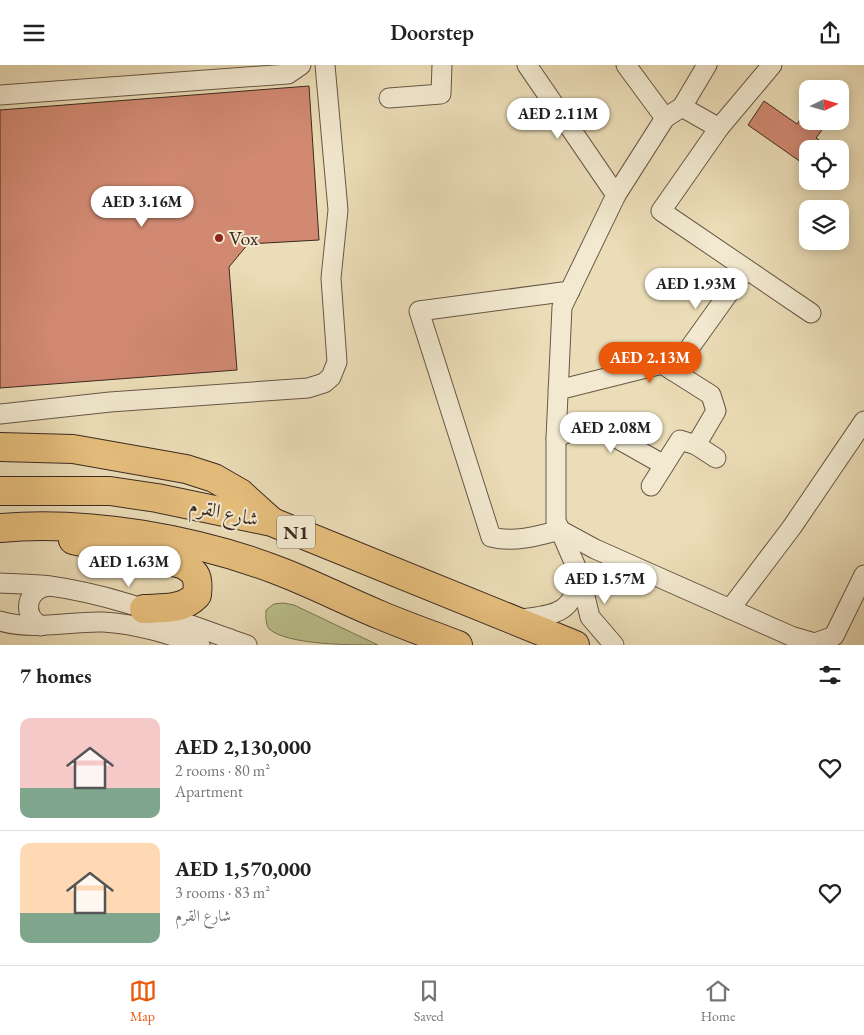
<!DOCTYPE html>
<html lang="en">
<head>
<meta charset="utf-8">
<style>
	:root { --surface:#fff; --page:#f2f2f2; --text:#222; --muted:#767676; --line:#e0e0e0; --accent:#ea580c }
	body { margin:0; font-family:"EB Garamond",Amiri,serif; background:var(--page); color:var(--text); height:100vh; display:flex; flex-direction:column; font-size:19px; white-space:nowrap }
	* { box-sizing:border-box; margin:0 }
	p { font-size:16px; color:var(--muted) }
	.icon { flex:none; width:28px; height:28px; fill:none; stroke:currentColor; stroke-width:2; stroke-linecap:round; stroke-linejoin:round }
	.map { position:relative; height:580px; overflow:hidden }
	.details { display:flex; flex-direction:column; background:var(--surface); flex:1 }
	.details>* { flex:none }
	.needle { width:32px; rotate:85deg }
	.buttons { position:absolute; left:799px; top:15px; display:grid; gap:10px }
	.buttons a { display:grid; place-items:center; width:50px; height:50px; border-radius:10px; background:var(--surface); box-shadow:0 2px 12px #0003; font-size:25px }
	.price { position:absolute; translate:-50% -42px; padding:0 11px; border-radius:18px; background:#fff; color:#222; font-size:16px; line-height:32px; filter:drop-shadow(0 1px 2px #0008) }
	.price::after { content:''; position:absolute; left:50%; top:30px; width:15px; height:11px; margin-left:-8px; background:inherit; clip-path:polygon(0 0,100% 0,50% 100%) }
	.price.active { background:var(--accent); color:#fff }
	ul { padding:0; list-style:none }
	li { display:flex; align-items:center; gap:15px; height:125px; padding:0 20px }
	li+li { border-top:1px solid var(--line) }
	li span { display:grid; place-items:center; flex:none; width:140px; height:100px; border-radius:10px; color:#555 }
	li>.icon { margin-inline-start:auto }
	span .icon { width:60px; height:60px; fill:#fffc; stroke-width:1 }
	li b { font-size:21px }
	h2 { display:flex; justify-content:space-between; align-items:center; height:60px; padding:0 20px; font-size:21px }
	header { display:flex; justify-content:space-between; align-items:center; height:65px; padding:0 20px; background:var(--surface); font-size:22px; font-weight:600 }
	.dock { display:flex; justify-content:space-around; align-items:center; height:70px; border-top:1px solid var(--line); background:var(--surface); font-size:14px; color:var(--muted) }
	.dock a { display:grid; justify-items:center; gap:2px }
	.dock .active { color:var(--accent) }
	.map>svg:first-child { display:block }
	.green { fill:#bbc08c; stroke:#7c7556 }
	.building { fill:#d18972; stroke:#3c2a20 }
	.lines { fill:none; stroke-linecap:round; stroke-linejoin:round }
	.minor-casing { stroke:#685746; stroke-width:21 }
	.highway-casing { stroke:#3c2a20; stroke-width:30 }
	.minor { stroke:#f2e9d0; stroke-width:19 }
	.highway { stroke:#e6be7c; stroke-width:28 }
	.poi-dot { fill:#8f2418; stroke:#f2e9d0; stroke-width:2 }
	.labels { text-anchor:middle; dominant-baseline:central; stroke-width:4; stroke-linejoin:round; paint-order:stroke }
	.shield { fill:#f2e9d0; stroke:#736355; stroke-width:1 }
	.shield-label { font-size:19px; font-weight:bold; fill:#3c2a20 }
	.poi-label { font-size:20px; fill:#3c2a20; stroke:#f2e9d0; text-anchor:start }
	.street-label { font-size:20px; fill:#3c2a20; stroke:#f2e9d0 }
</style>
</head>
<body>
<header><svg class="icon" aria-label="menu" viewBox="0 0 24 24"><path d="M4 6h16M4 12h16M4 18h16"/></svg>Doorstep<svg class="icon" aria-label="share" viewBox="0 0 24 24"><path d="M12 15V3M7 8l5-5 5 5M5 13v7h14v-7"/></svg></header>
<div class="map">
<svg width="864" height="580" viewBox="0 0 864 580">
	<rect width="100%" height="100%" fill="#ebddb7"/>
	<filter id="stains"><feTurbulence type="fractalNoise" baseFrequency=".004" numOctaves="4"/><feColorMatrix values="0 0 0 0 .2 0 0 0 0 .09 0 0 0 0 .02 0 0 0 .5 -.17"/></filter>
	<radialGradient id="worn" r=".72"><stop offset=".6" stop-color="#630" stop-opacity="0"/><stop offset="1" stop-color="#630" stop-opacity=".3"/></radialGradient>
	<path class="green" d="M 283,538 L 294,540 L 378,580 C 350,580 288,580 269,564 C 265,558 266,551 266,545 L 274,539 Z"/>
	<g class="building">
		<path d="M 309,21 L 319,175 L 248,179 L 229,202 L 237,305 L 0,323 L 0,45 Z"/>
		<path d="M 764,36 L 797,59 L 805,47 L 808,49 L 808,56 L 818,56 L 825,61 L 816,73 L 832,84 L 808,84 L 808,102 L 748,60 Z"/>
	</g>
	<g class="lines">
		<g class="minor-casing">
			<g id="minor">
				<path d="M 527,0 L 616,130"/>
				<path d="M 626,0 L 665,53"/>
				<path d="M 772,0 L 719,63 L 661,146 L 811,248"/>
				<path d="M 0,30 L 288,9 L 301,0"/>
				<path d="M 389,33 L 441,29 L 442,0"/>
				<path d="M 682,42 L 707,0"/>
				<path d="M 570,226 L 419,246 L 491,472 C 514,478 538,471 560,465 L 595,484 L 791,571 L 815,578 L 834,571 L 864,510"/>
				<path d="M 673,306 L 746,204"/>
				<path d="M 558,325 L 662,299 L 711,330 L 716,346 L 696,380"/>
				<path d="M 0,349 L 110,337 L 308,323 L 324,318 L 331,312 L 337,297 L 331,213 L 338,145 L 325,0"/>
				<path d="M 556,373 L 586,359 L 595,361 L 664,400"/>
				<path d="M 651,421 L 680,375 L 696,380 L 716,393"/>
				<path d="M 0,518 C 16,519 33,519 50,521 C 118,530 183,558 247,580"/>
				<path d="M 730,544 L 792,462 L 864,356"/>
				<path d="M 517,555 C 552,549 571,552 580,512"/>
				<path d="M 0,556 C 34,566 69,556 103,557 C 137,559 169,569 200,580"/>
				<path d="M 41,561 C 21,550 26,524 49,521"/>
				<path d="M 614,580 L 590,552 L 580,511 L 556,456 L 556,373 L 562,242 L 616,130 L 665,53 L 682,42 L 719,63"/>
			</g>
		</g>
		<g class="highway-casing">
			<g id="highway">
				<path d="M 0,382 L 73,384 L 186,404 L 214,413 L 240,428 L 271,456"/>
				<path d="M 0,426 L 110,426 L 157,433 L 272,457 L 575,580"/>
				<path d="M 0,463 C 89,455 196,474 279,506 C 313,519 346,536 380,550 C 406,561 432,570 458,580"/>
				<path d="M 73,475 L 182,499 C 197,507 199,513 197,530 C 183,545 164,543 144,544"/>
			</g>
		</g>
		<use href="#minor" class="minor"/>
		<use href="#highway" class="highway"/>
	</g>
	<circle class="poi-dot" cx="219" cy="173" r="5"/>
	<g class="labels">
		<rect class="shield" x="277" y="450.5" width="38" height="33" rx="4"/>
		<g class="shield-label">
			<text x="296" y="467">N1</text>
		</g>
		<g class="poi-label">
			<text x="229" y="173">Vox</text>
		</g>
		<g class="street-label">
			<text transform="translate(224 447) rotate(12)">شارع القرم</text>
		</g>
	</g>
	<rect width="100%" height="100%" filter="url(#stains)"/>
	<rect width="100%" height="100%" fill="url(#worn)"/>
</svg>
<div class="buttons">
<a><svg class="needle" viewBox="-14 -14 28 28"><path d="M0-13l5 13h-10z" fill="#e53935"/><path d="M0 13l5-13h-10z" fill="#767676"/></svg></a>
<a><svg class="icon" aria-label="locate" viewBox="0 0 24 24"><circle cx="12" cy="12" r="6"/><path d="M12 2v4M12 18v4M2 12h4M18 12h4"/></svg></a>
<a><svg class="icon" aria-label="layers" viewBox="0 0 24 24"><path d="M12 4l9 5-9 5-9-5zM3 14l9 5 9-5"/></svg></a>
</div>
<b class="price" style="left:558px;top:75px">AED 2.11M</b>
<b class="price" style="left:142px;top:163px">AED 3.16M</b>
<b class="price" style="left:696px;top:245px">AED 1.93M</b>
<b class="price active" style="left:650px;top:319px">AED 2.13M</b>
<b class="price" style="left:611px;top:389px">AED 2.08M</b>
<b class="price" style="left:129px;top:523px">AED 1.63M</b>
<b class="price" style="left:605px;top:540px">AED 1.57M</b>
</div>
<section class="details">
<h2>7 homes<svg class="icon" aria-label="filters" viewBox="0 0 24 24"><path d="M4 7h16M4 17h16"/><circle cx="9" cy="7" r="2"/><circle cx="15" cy="17" r="2"/></svg></h2>
<ul>
<li><span style="background:linear-gradient(#f6c9c9 70%,#7fa58c 0)"><svg class="icon" aria-label="home" viewBox="0 0 24 24"><path d="M3 11l9-7 9 7M6 9v11h12V9"/></svg></span><div><b>AED 2,130,000</b><p>2 rooms · 80 m²</p><p>Apartment</p></div><svg class="icon" aria-label="heart" viewBox="0 0 24 24"><path d="M12 20l-8-8c-3-5 5-10 8-4 3-6 11-1 8 4z"/></svg></li>
<li><span style="background:linear-gradient(#ffd9b3 70%,#7fa58c 0)"><svg class="icon" aria-label="home" viewBox="0 0 24 24"><path d="M3 11l9-7 9 7M6 9v11h12V9"/></svg></span><div><b>AED 1,570,000</b><p>3 rooms · 83 m²</p><p>شارع القرم</p></div><svg class="icon" aria-label="heart" viewBox="0 0 24 24"><path d="M12 20l-8-8c-3-5 5-10 8-4 3-6 11-1 8 4z"/></svg></li>
</ul>
</section>
<nav class="dock">
<a class="active"><svg class="icon" aria-label="map" viewBox="0 0 24 24"><path d="M3 6l6-2 6 2 6-2v14l-6 2-6-2-6 2zM9 4v14M15 6v14"/></svg>Map</a>
<a><svg class="icon" aria-label="saved" viewBox="0 0 24 24"><path d="M7 4h10v16l-5-4-5 4z"/></svg>Saved</a>
<a><svg class="icon" aria-label="home" viewBox="0 0 24 24"><path d="M3 11l9-7 9 7M6 9v11h12V9"/></svg>Home</a>
</nav>
</body>
</html>
